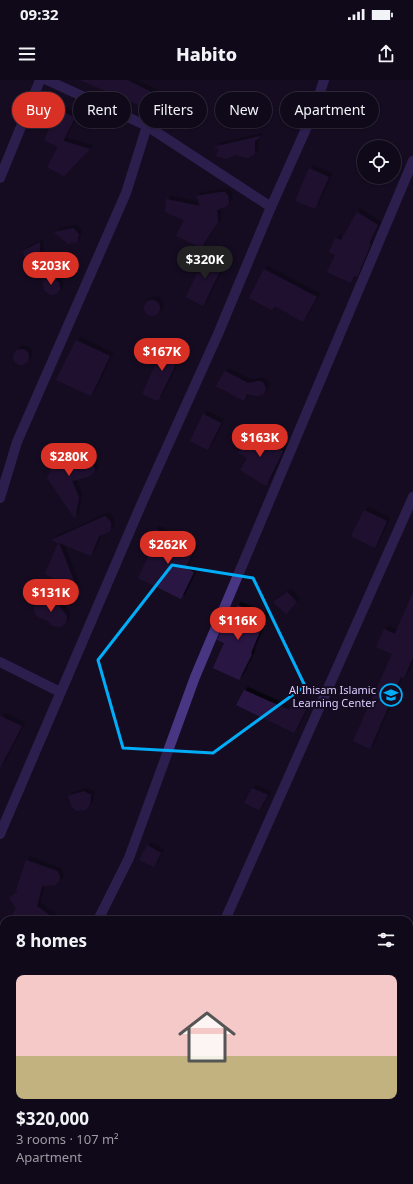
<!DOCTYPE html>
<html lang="en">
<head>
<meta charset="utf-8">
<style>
	:root { --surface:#10091a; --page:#191223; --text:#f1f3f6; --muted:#9c9aa2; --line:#302a39; --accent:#d93025 }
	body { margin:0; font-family:"Noto Sans",sans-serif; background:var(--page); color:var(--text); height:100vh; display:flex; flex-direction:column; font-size:15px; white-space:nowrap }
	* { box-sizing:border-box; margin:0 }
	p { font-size:13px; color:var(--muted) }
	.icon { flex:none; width:22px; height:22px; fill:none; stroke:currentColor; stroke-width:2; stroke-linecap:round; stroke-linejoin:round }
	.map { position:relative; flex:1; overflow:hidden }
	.panel { position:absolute; left:0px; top:836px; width:413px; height:268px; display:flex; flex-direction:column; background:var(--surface); border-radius:12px 12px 0 0; box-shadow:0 1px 3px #0004,0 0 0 1px var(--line) }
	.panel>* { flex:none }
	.hud { position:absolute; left:12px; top:12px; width:389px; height:36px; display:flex; gap:8px }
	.buttons { position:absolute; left:357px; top:60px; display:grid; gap:8px }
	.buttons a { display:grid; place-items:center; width:44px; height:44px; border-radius:50%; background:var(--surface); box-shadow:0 1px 3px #0004,0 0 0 1px var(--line); font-size:20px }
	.price { position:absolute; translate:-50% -34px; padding:0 9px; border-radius:14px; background:var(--accent); color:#fff; font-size:13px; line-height:26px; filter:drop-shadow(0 1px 2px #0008) }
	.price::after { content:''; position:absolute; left:50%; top:24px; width:12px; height:9px; margin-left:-6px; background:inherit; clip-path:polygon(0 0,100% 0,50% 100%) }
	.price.current { background:#222; color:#fff }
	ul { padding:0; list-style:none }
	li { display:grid; align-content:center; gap:8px; height:212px; padding:0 16px }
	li+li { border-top:1px solid var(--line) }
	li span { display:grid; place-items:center; height:124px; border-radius:8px; color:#555 }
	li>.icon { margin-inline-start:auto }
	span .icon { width:72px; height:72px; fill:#fffc; stroke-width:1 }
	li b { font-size:17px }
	h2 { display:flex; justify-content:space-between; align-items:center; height:48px; padding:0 16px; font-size:17px }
	.chip { padding:0 14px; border-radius:18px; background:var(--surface); box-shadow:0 1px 3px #0004,0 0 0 1px var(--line); font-size:14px; line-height:36px }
	.chip.current { background:var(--accent); color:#fff }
	.status { display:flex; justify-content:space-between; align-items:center; height:28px; padding:0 20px; background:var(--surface); direction:ltr }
	.status svg { height:11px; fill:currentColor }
	header { display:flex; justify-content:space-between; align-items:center; height:52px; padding:0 16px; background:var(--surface); font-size:18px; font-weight:800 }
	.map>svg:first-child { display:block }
	.building { fill:#2a1843; filter:url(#shadow) }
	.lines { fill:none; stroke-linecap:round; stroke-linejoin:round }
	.street { stroke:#483683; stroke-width:10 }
	.marked { fill:none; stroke:#00adf8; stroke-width:3; stroke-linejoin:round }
	.labels { text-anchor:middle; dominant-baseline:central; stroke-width:4; stroke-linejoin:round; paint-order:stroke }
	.poi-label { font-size:11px; fill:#ddcdff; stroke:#150c22; text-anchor:end }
</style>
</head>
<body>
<div class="status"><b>09:32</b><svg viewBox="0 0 49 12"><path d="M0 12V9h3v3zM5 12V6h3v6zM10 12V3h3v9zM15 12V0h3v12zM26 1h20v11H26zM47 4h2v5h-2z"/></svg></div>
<header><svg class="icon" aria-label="menu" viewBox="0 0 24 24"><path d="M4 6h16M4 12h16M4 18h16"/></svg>Habito<svg class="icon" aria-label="share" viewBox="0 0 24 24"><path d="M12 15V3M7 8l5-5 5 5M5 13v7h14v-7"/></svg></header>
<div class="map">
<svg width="413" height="1104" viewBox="0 0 413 1104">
	<defs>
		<filter id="shadow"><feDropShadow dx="3.5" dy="-3.5" stdDeviation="0" flood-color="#0009"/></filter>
	</defs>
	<rect width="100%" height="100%" fill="#150c22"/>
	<g class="building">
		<path d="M 80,0 L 127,0 L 153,13 L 146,28 Z"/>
		<path d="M 59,29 L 75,38 L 63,61 L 90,69 L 64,96 L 47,87 L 58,67 L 44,60 Z"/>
		<path d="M 260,56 L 260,57 L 255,61 L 255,74 L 248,78 L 235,75 L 227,79 L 216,76 L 219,69 L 213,67 Z"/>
		<path d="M 309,88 L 329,97 L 315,129 L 295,121 Z"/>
		<path d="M 221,112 L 225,112 L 228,115 L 229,122 L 227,126 L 217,130 L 218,142 L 201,168 L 176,156 L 184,140 L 165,132 L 166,119 L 200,126 L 196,116 Z"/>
		<path d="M 357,132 L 378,145 L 369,163 L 371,164 L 357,197 L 354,196 L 351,203 L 327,192 L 335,175 L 329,172 L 335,158 L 341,160 Z"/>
		<path d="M 73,148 L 79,154 L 77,162 L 72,163 L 68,164 L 54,152 Z"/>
		<path d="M 40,162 L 40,175 L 39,183 L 29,182 L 25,179 L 23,171 Z"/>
		<path d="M 206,175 L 224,183 L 203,226 L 186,217 Z"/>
		<path d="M 264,189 L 317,217 L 303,242 L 275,226 L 272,230 L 249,218 Z"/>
		<path d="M 46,196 L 59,202 L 60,210 L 56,214 L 50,215 L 44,210 L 43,204 Z"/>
		<circle cx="152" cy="228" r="8"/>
		<path d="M 76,260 L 110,276 L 91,316 L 56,300 Z"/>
		<path d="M 165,264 L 182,271 L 158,321 L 142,314 Z"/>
		<circle cx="21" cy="277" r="8"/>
		<path d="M 225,291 L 248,303 L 258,301 L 263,302 L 266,308 L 264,314 L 258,316 L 247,314 L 244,321 L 216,306 Z"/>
		<path d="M 203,334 L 221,343 L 208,370 L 190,361 Z"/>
		<path d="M 251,352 L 283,371 L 266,406 L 240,390 L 247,378 L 238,373 Z"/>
		<path d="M 62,368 L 93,383 L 95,391 L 90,396 L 72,401 L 79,417 L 75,439 L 47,398 Z"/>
		<path d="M 364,430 L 387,441 L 375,468 L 351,456 Z"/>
		<path d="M 105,436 L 111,442 L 111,448 L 109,452 L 99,456 L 91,476 L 59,463 L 78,511 L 45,494 L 58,463 L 51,460 Z"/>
		<path d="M 155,449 L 195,469 L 185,488 L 194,492 L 181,519 L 138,498 L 154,464 L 150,462 Z"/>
		<path d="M 287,512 L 297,522 L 286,534 L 273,522 Z"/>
		<path d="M 413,512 L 413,577 L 404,598 L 401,597 L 370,669 L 353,661 L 392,574 L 376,567 L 384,549 L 395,554 Z"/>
		<path d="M 54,520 L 67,536 L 66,543 L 61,547 L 52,546 L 48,541 L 36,536 L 34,531 L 34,527 L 38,523 Z"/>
		<path d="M 237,525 L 266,537 L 251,573 L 252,574 L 239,600 L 213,588 L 224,563 L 217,560 L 231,529 L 235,531 Z"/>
		<path d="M 244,610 L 289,630 L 292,623 L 306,630 L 294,653 L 236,625 Z"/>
		<path d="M 0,636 L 22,646 L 0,688 Z"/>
		<path d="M 252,708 L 268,715 L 259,730 L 244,723 Z"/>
		<path d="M 84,711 L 91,715 L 90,725 L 86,730 L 77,731 L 72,727 L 68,716 Z"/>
		<path d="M 147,765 L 161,773 L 154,787 L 139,780 Z"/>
		<path d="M 26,780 L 57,791 L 60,796 L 60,800 L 56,805 L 42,806 L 37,826 L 56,840 L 10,840 L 16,828 L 9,818 L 18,811 L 16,810 Z"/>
	</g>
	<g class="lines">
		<g class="street">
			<path d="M 47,0 L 147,46 L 271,127"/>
			<path d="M 0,98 L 40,0"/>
			<path d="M 0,418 L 17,362 L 126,113 L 147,46"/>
			<path d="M 0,582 L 60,612"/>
			<path d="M 0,754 L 141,425 L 218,254 L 271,127 L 314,31 L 324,0"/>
			<path d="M 98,840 L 129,778 L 195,597 L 413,81"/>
			<path d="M 225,840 L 413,417"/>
			<path d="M 0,1069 L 4,1059"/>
			<path d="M 118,1104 L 120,1100"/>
		</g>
	</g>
	<path d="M0 0H413V1104H0ZM 172,485 L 253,498 L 305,606 L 213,673 L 123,668 L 98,580 Z" fill="#150c22" fill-opacity=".55" fill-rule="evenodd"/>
	<path class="marked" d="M 172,485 L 253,498 L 305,606 L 213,673 L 123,668 L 98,580 Z"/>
	<defs>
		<g id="school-ring" transform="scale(1.15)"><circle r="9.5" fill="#150c22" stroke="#00adf8" stroke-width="1.5"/><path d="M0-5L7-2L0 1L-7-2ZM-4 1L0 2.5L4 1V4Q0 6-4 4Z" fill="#00adf8"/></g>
	</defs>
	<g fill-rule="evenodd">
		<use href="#school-ring" x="391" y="615"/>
	</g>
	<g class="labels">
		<g class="poi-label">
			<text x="376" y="609">Al Ihisam Islamic<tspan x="376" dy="13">Learning Center</tspan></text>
		</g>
	</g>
</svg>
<div class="buttons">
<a><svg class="icon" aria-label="locate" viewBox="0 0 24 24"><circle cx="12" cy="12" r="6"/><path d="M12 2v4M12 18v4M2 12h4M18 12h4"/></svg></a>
</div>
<b class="price current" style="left:205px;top:200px">$320K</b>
<b class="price" style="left:51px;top:206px">$203K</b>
<b class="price" style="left:162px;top:292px">$167K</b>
<b class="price" style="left:260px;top:378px">$163K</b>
<b class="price" style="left:69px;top:397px">$280K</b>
<b class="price" style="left:168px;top:485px">$262K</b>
<b class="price" style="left:51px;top:533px">$131K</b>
<b class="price" style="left:238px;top:561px">$116K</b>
<div class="hud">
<a class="chip current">Buy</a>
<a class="chip">Rent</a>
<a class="chip">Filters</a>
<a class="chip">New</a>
<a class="chip">Apartment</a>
</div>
<section class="panel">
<h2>8 homes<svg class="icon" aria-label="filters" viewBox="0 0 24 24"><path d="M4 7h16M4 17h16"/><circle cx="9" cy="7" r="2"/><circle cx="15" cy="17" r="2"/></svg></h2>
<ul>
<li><span style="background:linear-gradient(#f6c9c9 65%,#c2b280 0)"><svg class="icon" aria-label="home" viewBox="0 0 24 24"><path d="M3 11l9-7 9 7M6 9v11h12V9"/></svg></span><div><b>$320,000</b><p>3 rooms · 107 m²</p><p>Apartment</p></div></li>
</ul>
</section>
</div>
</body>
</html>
